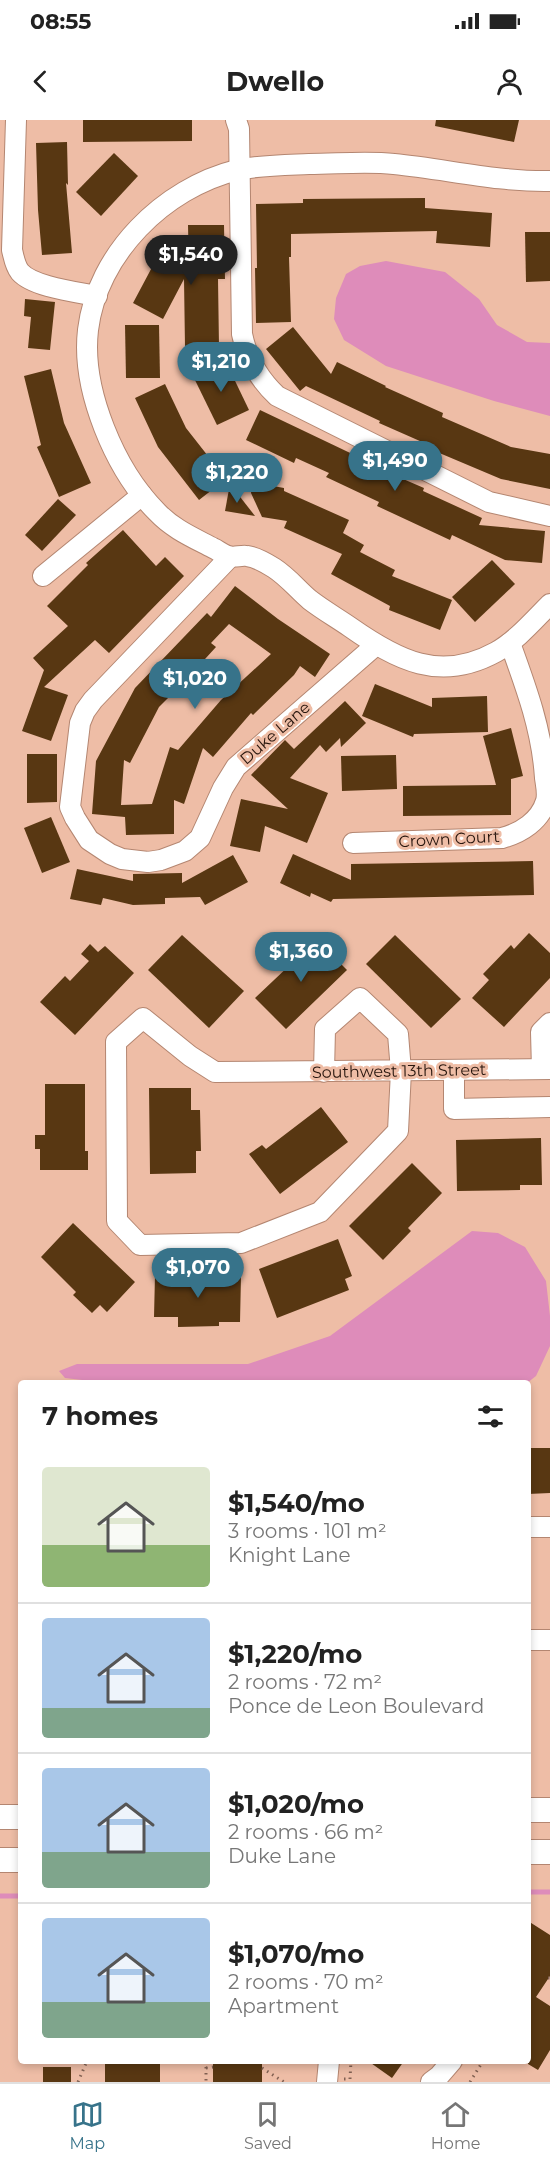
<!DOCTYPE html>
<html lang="en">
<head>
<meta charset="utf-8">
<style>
	:root { --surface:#fff; --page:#f2f2f2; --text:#222; --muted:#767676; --line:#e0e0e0; --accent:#37738a }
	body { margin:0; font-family:Montserrat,sans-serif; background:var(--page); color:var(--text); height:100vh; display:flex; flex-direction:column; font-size:22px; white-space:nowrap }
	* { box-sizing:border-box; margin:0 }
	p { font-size:20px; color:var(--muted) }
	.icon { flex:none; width:33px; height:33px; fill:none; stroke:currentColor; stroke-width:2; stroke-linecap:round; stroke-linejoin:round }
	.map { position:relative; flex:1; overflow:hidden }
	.sheet { position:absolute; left:18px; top:1260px; width:513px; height:684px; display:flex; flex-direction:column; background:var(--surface); border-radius:6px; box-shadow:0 3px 9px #0003 }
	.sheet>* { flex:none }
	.price { position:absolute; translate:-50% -51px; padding:0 14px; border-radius:21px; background:var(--accent); color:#fff; font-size:20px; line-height:39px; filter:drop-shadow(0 2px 3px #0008) }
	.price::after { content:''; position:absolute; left:50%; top:36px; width:18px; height:14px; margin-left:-9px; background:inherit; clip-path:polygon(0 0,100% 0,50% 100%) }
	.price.active { background:#222; color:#fff }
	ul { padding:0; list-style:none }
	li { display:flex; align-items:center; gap:18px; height:150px; padding:0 24px }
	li+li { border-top:2px solid var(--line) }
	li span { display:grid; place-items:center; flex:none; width:168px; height:120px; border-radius:6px; color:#555 }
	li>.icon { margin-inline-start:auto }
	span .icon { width:72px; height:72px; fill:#fffc; stroke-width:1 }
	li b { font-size:26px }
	h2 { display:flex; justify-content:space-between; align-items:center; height:72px; padding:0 24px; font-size:26px }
	.status { display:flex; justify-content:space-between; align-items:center; height:42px; padding:0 30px; background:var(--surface); direction:ltr }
	.status svg { height:16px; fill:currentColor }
	header { display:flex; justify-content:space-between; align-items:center; height:78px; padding:0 24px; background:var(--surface); font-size:27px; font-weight:700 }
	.tabs { display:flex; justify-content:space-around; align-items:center; height:84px; border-top:2px solid var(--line); background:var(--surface); font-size:16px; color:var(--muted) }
	.tabs a { display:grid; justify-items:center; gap:3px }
	.tabs .active { color:var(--accent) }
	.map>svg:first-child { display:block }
	.water { fill:#de8cba }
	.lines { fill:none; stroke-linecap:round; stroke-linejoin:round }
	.stream { stroke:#de8cba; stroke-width:5 }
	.building { fill:#583712; fill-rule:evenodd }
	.minor-casing { stroke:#b48671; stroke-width:22 }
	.major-casing { stroke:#b48671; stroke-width:26 }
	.path { stroke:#816152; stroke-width:3; stroke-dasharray:1.5 4.5; stroke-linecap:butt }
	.minor { stroke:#fff; stroke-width:20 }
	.major { stroke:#fff; stroke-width:24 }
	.labels { text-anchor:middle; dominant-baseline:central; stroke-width:6; stroke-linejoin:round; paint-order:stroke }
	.street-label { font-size:16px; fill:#27150d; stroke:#eebda6 }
</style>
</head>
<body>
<div class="status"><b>08:55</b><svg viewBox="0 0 49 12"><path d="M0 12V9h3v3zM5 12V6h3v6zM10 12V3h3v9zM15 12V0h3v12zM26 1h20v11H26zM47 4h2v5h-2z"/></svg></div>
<header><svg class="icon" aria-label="back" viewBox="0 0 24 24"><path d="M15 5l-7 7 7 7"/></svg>Dwello<svg class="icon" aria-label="person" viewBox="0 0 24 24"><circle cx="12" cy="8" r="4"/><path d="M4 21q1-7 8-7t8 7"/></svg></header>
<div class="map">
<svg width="550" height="1962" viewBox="0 0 550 1962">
	<rect width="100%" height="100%" fill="#eebda6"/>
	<g class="water">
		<path d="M 386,141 L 445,152 L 479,179 L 497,205 L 527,222 L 550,223 L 550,296 L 494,281 L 386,246 L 344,220 L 334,199 L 336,178 L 346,154 L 360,146 Z"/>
		<path d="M 472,1111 L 498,1113 L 525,1127 L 546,1161 L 550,1196 L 550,1226 L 536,1256 L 527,1263 L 108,1263 L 65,1258 L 59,1251 L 77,1244 L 248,1244 L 330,1216 Z"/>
	</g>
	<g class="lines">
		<g class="stream">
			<path d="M 528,1772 L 550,1772"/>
			<path d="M 0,1776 L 21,1776"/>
		</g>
	</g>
	<g class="building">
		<path d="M 83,0 L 192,0 L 192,21 L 83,22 Z"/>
		<path d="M 436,0 L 519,0 L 514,22 L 435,6 Z"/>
		<path d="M 67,22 L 68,65 L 66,63 L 72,133 L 42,135 L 38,90 L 36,23 Z"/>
		<path d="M 114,33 L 138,56 L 101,96 L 76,72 Z"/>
		<path d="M 425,78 L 425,88 L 492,93 L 490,127 L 436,123 L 437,111 L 291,114 L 291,137 L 289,137 L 291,202 L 256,203 L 255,148 L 257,148 L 256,84 L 303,83 L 303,79 Z"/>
		<path d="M 188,105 L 224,105 L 225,159 L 218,159 L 219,227 L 185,227 L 184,159 L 163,199 L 133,183 L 158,136 L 189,152 Z"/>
		<path d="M 525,112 L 550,112 L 550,161 L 526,162 Z"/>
		<path d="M 25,179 L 55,182 L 50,230 L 28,228 L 31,197 L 24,196 Z"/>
		<path d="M 125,205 L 159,205 L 160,258 L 126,258 Z"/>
		<path d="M 293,207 L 331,254 L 337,242 L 386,266 L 385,267 L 443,293 L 442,297 L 511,327 L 550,334 L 550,369 L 501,359 L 437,332 L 438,329 L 379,303 L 380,301 L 306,266 L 300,271 L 266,229 Z"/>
		<path d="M 225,240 L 249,290 L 217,305 L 193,256 Z"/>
		<path d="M 51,249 L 64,303 L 91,363 L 59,377 L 37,327 L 41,325 L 24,256 Z"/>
		<path d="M 165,264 L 186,308 L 226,359 L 199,380 L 158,327 L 135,278 Z"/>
		<path d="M 260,290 L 367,341 L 366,343 L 424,368 L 423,371 L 482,398 L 479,405 L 545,411 L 542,443 L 505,440 L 452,415 L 450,420 L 377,386 L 379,382 L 326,357 L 329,353 L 296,338 L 294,343 L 246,320 Z"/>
		<path d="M 252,362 L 284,368 L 284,371 L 349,400 L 343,413 L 364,425 L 360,432 L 395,450 L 392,456 L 452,480 L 440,510 L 389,490 L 390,486 L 331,454 L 342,434 L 284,408 L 287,401 L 262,397 L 251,373 Z"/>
		<path d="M 230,364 L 255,396 L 225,391 Z"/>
		<path d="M 58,379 L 76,395 L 42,431 L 25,415 Z"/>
		<path d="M 123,410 L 156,446 L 165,437 L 184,456 L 109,533 L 95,520 L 44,567 L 68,575 L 51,621 L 22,611 L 44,550 L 33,538 L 68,506 L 47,486 L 88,445 L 86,443 Z"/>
		<path d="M 492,440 L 515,464 L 475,502 L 452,477 Z"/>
		<path d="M 235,466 L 278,499 L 330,534 L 315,557 L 300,546 L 294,555 L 253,595 L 251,593 L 213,637 L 203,628 L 184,684 L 174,680 L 174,714 L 126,715 L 125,697 L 92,694 L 96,641 L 135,568 L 207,493 L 211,497 ZM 229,504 L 271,534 L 221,580 L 178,630 L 170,627 L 152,684 L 121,685 L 124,640 L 130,643 L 159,587 L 177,569 L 171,563 L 189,545 L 195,550 L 216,527 L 211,523 Z"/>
		<path d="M 375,564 L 432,587 L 432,578 L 487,576 L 488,612 L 414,614 L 413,617 L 362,596 Z"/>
		<path d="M 345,581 L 366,603 L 341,627 L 340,618 L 326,632 L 320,625 L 290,658 L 328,673 L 307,723 L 265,706 L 260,732 L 230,726 L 241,679 L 288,689 L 251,655 L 285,620 L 294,629 Z"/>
		<path d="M 511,608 L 523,656 L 511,659 L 511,695 L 403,696 L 403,666 L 496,665 L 483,616 Z"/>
		<path d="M 27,634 L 57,634 L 57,682 L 27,683 Z"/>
		<path d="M 396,635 L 397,669 L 342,671 L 341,636 Z"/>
		<path d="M 51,697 L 70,742 L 42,753 L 24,708 Z"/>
		<path d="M 293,734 L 351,760 L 351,744 L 533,741 L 534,775 L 333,779 L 331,782 L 311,773 L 310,777 L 280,763 Z"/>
		<path d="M 233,735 L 248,762 L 205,785 L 200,777 L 165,778 L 165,784 L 133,785 L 103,778 L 101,785 L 70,779 L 77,749 L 133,761 L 133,754 L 182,753 L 182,763 Z"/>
		<path d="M 529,813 L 550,833 L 550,858 L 504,907 L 472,878 L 489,860 L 483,854 L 511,825 L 514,829 Z"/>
		<path d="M 182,815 L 244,871 L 209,908 L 148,850 Z"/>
		<path d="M 395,815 L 461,879 L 431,908 L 366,844 Z"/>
		<path d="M 313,816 L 347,850 L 286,909 L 255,878 L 292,843 L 289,840 Z"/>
		<path d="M 90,824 L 98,832 L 105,826 L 134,853 L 75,915 L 40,882 L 65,856 L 70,861 L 89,841 L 81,834 Z"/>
		<path d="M 45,964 L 85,964 L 85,1031 L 88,1031 L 88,1050 L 40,1050 L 40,1029 L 35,1029 L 35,1015 L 45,1015 Z"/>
		<path d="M 149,968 L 191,968 L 191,990 L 200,990 L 201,1031 L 196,1031 L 196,1053 L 150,1054 Z"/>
		<path d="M 321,987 L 348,1022 L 280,1074 L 249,1034 L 262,1025 L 266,1029 Z"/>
		<path d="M 541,1018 L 542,1065 L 520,1065 L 520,1070 L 457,1071 L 456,1020 Z"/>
		<path d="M 412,1043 L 442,1073 L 408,1108 L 411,1111 L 383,1140 L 349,1106 Z"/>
		<path d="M 73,1103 L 135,1162 L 107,1192 L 100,1185 L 92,1193 L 73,1175 L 76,1172 L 41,1137 Z"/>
		<path d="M 338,1119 L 352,1156 L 345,1159 L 349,1170 L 277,1198 L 259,1149 Z"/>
		<path d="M 155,1155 L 241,1156 L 240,1202 L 219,1202 L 219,1206 L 178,1207 L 178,1197 L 154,1197 Z"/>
		<path d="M 528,1328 L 550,1328 L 550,1373 L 528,1374 Z"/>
		<path d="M 528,1801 L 550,1815 L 550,1856 L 536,1877 L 550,1886 L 550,1930 L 538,1950 L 528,1944 Z"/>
		<rect x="105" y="1941" width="55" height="21"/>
		<rect x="213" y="1941" width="49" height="21"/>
		<path d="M 368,1941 L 404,1941 L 392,1958 Z"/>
		<rect x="43" y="1947" width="28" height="15"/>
	</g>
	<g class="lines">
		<g class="minor-casing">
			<g id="minor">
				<path d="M 16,0 L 12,130 C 14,138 15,146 20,152 C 33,167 77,172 97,176"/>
				<path d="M 236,0 L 239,9 L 242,214 C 247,239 258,258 277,276 L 489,382 L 550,396"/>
				<path d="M 550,61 C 497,62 446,49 394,44 C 366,41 337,44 309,44 C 284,45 260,45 237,50 C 164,68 97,134 88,210 C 81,270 115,350 157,392 C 173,409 192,417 213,428 C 218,430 223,435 229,436 C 234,438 241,435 247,436 C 256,437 266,443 274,448 C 288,457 298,470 310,480 C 323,490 337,498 350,507 C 397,540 440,563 496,532 C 516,521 533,501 550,484"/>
				<path d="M 230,437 L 93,580 L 85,591 L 80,603 L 70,687 L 75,698 L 89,720 L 110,734 L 122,739 L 148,742 L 161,740 L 185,731 L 200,718 L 223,668 L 236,647 L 376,525"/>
				<path d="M 43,456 L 142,375"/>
				<path d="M 353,723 L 502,718 C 521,713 540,701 546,681 C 548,674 546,665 545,658 C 542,610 526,567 510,523"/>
				<path d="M 542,949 L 541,912 L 550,903"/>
				<path d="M 454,950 L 454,989 L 550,987"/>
				<path d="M 324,952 L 325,909 L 360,878 L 398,914 L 401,951 L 398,1011 L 320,1092 L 241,1123 L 140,1125 L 117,1101 L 116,922 L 143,898 L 190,936 L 215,952 L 550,949"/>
				<path d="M 528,1407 L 550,1407"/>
				<path d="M 528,1520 L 550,1520"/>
				<path d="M 327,1962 L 329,1941"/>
				<path d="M 431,1962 L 439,1956 L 452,1941"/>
			</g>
		</g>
		<g class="major-casing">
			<g id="major">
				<path d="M 528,1690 L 550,1690"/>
				<path d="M 0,1697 L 21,1697"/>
				<path d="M 528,1732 L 550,1732"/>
				<path d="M 0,1740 L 21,1740"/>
			</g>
		</g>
		<g class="path">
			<path d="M 548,1858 L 550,1858"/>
			<path d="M 64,1941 L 64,1947"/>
			<path d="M 206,1941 L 206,1962"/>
			<path d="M 206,1948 L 213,1947"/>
			<path d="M 262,1948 L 284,1962"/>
			<path d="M 344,1959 L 350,1959 L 351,1941"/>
			<path d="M 78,1962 L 87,1941"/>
			<path d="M 470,1962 L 483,1941"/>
		</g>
		<use href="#minor" class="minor"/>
		<use href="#major" class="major"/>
	</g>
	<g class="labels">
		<g class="street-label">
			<text transform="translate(275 613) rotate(-41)">Duke Lane</text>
			<text transform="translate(449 719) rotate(-3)">Crown Court</text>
			<text transform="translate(399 951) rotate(-1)">Southwest 13th Street</text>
		</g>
	</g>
</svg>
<b class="price active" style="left:191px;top:166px">$1,540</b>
<b class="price" style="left:221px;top:273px">$1,210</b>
<b class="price" style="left:395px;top:372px">$1,490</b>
<b class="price" style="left:237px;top:384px">$1,220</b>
<b class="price" style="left:195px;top:590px">$1,020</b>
<b class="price" style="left:301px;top:863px">$1,360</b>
<b class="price" style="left:198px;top:1179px">$1,070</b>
<section class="sheet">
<h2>7 homes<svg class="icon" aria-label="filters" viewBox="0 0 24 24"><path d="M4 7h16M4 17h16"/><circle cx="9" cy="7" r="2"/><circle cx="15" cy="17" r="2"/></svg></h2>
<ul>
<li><span style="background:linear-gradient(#dfe7d0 65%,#8fb573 0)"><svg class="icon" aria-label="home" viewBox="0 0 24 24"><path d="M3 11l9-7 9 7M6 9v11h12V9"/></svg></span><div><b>$1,540/mo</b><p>3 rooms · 101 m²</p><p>Knight Lane</p></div></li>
<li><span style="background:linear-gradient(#a9c7e8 75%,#7fa58c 0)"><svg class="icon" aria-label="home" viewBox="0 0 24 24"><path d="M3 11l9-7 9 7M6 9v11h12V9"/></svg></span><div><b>$1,220/mo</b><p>2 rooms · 72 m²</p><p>Ponce de Leon Boulevard</p></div></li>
<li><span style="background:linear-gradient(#a9c7e8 70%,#7fa58c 0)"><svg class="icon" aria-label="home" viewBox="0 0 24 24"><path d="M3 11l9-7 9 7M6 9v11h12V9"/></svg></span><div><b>$1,020/mo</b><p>2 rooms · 66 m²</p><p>Duke Lane</p></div></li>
<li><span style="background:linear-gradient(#a9c7e8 70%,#7fa58c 0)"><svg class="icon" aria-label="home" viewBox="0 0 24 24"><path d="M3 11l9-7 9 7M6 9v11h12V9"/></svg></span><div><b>$1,070/mo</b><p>2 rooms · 70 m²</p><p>Apartment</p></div></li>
</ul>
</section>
</div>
<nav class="tabs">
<a class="active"><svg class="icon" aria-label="map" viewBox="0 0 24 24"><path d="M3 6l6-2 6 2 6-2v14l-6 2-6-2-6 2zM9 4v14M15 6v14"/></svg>Map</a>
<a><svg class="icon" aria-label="saved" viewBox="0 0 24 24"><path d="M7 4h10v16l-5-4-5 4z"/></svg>Saved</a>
<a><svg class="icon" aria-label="home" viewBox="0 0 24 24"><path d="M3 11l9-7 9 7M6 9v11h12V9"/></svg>Home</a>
</nav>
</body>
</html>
